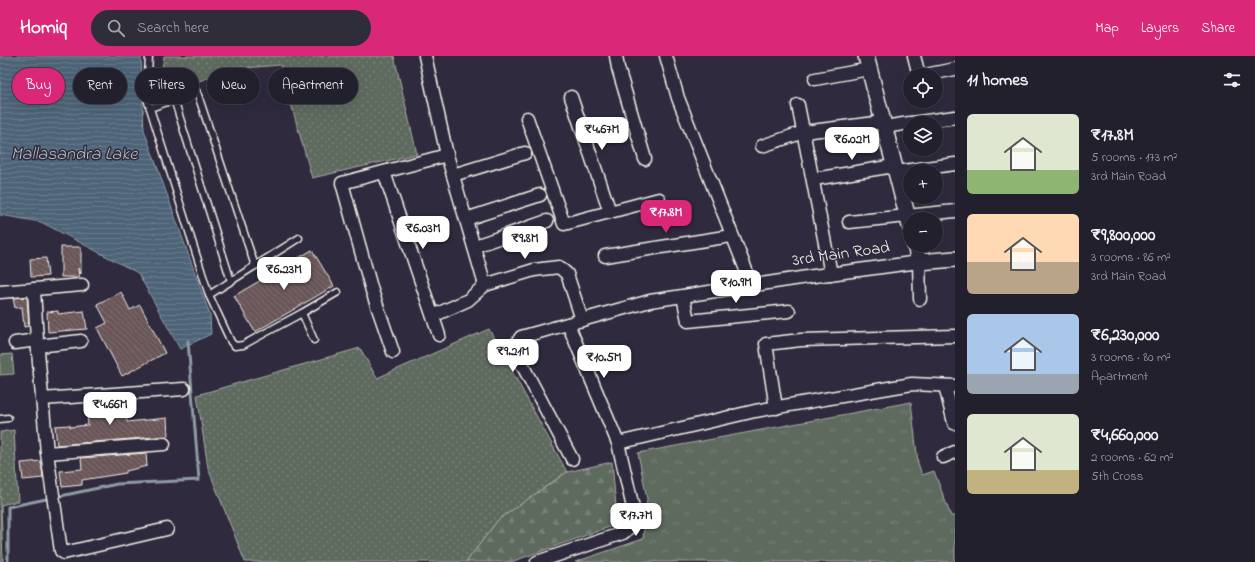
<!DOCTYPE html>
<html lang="en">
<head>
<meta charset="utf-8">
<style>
	:root { --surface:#23202e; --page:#2f2d3a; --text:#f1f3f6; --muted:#a3a3aa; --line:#403e4a; --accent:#db2777 }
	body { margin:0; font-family:"Indie Flower",sans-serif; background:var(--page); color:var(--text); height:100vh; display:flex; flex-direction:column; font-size:15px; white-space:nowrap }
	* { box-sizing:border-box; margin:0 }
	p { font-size:13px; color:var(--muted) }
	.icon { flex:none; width:22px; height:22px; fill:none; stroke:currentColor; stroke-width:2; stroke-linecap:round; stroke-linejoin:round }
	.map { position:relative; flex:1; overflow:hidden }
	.panel { display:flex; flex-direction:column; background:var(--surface); width:300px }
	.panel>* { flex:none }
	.hud { position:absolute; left:12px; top:12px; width:380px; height:36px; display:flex; gap:8px }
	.fabs { position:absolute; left:903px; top:12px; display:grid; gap:8px }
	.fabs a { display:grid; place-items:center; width:40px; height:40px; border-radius:50%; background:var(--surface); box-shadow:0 4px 16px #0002,0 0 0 1px var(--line); font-size:20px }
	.price { position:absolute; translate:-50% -34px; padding:0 9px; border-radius:8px; background:#fff; color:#222; font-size:13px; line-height:26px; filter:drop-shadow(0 1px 2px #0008) }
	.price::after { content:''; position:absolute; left:50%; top:24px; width:12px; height:9px; margin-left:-6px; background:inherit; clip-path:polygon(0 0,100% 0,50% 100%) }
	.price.current { background:var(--accent); color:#fff }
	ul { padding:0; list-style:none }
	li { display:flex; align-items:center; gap:12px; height:100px; padding:0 12px }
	li span { display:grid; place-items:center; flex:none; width:112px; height:80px; border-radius:6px; color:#555 }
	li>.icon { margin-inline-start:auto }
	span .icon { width:48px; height:48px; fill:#fffc; stroke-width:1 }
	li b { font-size:17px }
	h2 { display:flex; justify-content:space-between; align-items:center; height:48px; padding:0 12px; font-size:17px }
	.tag { padding:0 14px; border-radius:18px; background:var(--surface); box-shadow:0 4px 16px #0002,0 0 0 1px var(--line); font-size:14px; line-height:36px }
	.tag.current { background:var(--accent); color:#fff }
	header { display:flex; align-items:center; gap:24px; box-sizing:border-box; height:56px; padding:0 20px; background:var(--accent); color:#fff }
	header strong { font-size:19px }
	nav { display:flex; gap:22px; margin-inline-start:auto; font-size:14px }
	.search { width:280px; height:36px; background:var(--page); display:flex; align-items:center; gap:10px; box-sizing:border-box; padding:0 14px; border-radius:22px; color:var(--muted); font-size:15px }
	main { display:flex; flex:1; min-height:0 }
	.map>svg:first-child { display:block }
	.grass { fill:url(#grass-dots); stroke:#a9aea4 }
	.forest { fill:url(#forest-firs); stroke:#a9aea4 }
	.park { fill:url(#park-tufts); stroke:#a9aea4 }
	.pitch { fill:#5e6a5f; stroke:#a9aea4 }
	.water { fill:url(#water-rules); stroke:#909ca5 }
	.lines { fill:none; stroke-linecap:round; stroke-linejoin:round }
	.stream { stroke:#909ca5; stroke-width:3 }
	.building { fill:url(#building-back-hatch); stroke:#f4f1e8 }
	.service-casing { stroke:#f4f1e8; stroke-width:9 }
	.minor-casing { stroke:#f4f1e8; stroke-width:15 }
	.tertiary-casing { stroke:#f4f1e8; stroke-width:18 }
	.service { stroke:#2f2a3d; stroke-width:6 }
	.minor { stroke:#2f2a3d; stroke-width:12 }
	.tertiary { stroke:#2f2a3d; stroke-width:15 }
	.labels { text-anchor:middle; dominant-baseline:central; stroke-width:3; stroke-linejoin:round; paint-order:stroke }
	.street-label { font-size:17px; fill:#f4f1e8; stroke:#2f2a3d }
	.water-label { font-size:18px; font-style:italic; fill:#b1b8bb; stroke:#2f2a3d }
</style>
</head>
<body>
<header>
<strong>Homiq</strong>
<div class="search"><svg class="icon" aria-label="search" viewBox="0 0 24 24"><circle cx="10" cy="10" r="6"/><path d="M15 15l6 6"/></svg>Search here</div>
<nav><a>Map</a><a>Layers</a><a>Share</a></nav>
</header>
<main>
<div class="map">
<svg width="955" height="506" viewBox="0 0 955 506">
	<defs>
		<pattern id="grass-dots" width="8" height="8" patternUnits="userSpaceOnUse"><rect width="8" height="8" fill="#5e6a5f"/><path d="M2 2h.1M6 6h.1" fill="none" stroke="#768076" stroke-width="1.8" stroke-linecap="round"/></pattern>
		<pattern id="forest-firs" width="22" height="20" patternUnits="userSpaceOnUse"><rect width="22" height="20" fill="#5e6a5f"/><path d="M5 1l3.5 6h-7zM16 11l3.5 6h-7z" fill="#768076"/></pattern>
		<pattern id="park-tufts" width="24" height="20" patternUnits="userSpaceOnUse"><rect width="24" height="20" fill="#5e6a5f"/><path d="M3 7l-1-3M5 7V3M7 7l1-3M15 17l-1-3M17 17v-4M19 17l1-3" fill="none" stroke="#768076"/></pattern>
		<pattern id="water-rules" width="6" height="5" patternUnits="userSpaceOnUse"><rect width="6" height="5" fill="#4d6378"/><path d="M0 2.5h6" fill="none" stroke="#677a8b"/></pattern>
		<pattern id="building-back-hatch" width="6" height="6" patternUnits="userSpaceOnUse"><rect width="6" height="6" fill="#6a5758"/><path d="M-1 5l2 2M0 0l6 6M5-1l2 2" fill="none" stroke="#807070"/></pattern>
	</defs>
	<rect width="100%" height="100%" fill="#2f2a3d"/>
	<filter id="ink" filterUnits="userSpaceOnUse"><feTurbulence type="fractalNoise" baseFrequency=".025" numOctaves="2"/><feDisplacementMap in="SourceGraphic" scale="8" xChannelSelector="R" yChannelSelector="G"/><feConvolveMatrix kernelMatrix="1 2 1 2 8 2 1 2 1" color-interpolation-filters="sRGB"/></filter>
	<g filter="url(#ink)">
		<g class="grass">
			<path d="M 164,0 L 394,0 L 417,98 L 312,122 L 280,9 L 232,13 L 158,40 Z"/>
			<path d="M 489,273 L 567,416 L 498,464 L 466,506 L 245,506 L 208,412 L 197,339 L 360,292 L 377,322 Z"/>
			<path d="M 14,374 L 18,445 L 1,449 L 3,506 L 0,506 L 0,376 Z"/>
		</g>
		<path class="forest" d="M 612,406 L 617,462 L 615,469 L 511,506 L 466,506 L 498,464 L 567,416 Z"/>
		<path class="park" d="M 911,346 L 918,407 L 922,419 L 934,415 L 951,460 L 955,460 L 955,506 L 575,506 L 643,483 L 647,443 L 638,397 Z"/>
		<path class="pitch" d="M 12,298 L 14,318 L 0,319 L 0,299 Z"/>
		<path class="water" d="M 0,0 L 141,0 L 144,74 L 210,259 L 211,278 L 180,293 L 138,217 L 41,166 L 0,159 Z"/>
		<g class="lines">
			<g class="stream">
				<path d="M 56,441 L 117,428 L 199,424 L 188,285"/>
				<path d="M 8,506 L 8,451 L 51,442"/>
			</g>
		</g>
		<g class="building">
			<path d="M 61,191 L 81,191 L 81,218 L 78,212 L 79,221 L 61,221 Z"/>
			<path d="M 312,194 L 334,230 L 255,276 L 234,240 Z"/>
			<path d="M 46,202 L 48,220 L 31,221 L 30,203 Z"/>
			<path d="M 121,236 L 130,254 L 140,249 L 165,297 L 122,320 L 97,272 L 107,267 L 97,248 Z"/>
			<path d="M 27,241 L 29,270 L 24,271 L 22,251 L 15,252 L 13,242 Z"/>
			<path d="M 58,255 L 58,258 L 84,255 L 87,273 L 48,276 L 47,256 Z"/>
			<path d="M 125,345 L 127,366 L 167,362 L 168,380 L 57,389 L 55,370 L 70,369 L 70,371 L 88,369 L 86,347 Z"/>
			<path d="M 146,397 L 147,410 L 126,415 L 126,417 L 82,424 L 82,429 L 62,431 L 60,415 L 82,413 L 81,402 Z"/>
			<path d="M 41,405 L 43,422 L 23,424 L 21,407 Z"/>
		</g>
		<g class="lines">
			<g class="service-casing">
				<g id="service">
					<path d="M 149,0 L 147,39 L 148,46 L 209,239 L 231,286 L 235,290 L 243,289 L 302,257 L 314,284"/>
					<path d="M 174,43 L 231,225"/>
					<path d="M 150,52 L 197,36 L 255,210"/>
					<path d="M 209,239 L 299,182"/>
					<path d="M 302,257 L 338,236"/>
					<path d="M 0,363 L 8,362"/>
				</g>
			</g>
			<g class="minor-casing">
				<g id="minor">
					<path d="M 425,0 L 447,99 L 485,229"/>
					<path d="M 616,0 L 618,12 L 645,103"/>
					<path d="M 666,0 L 678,42 L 752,229"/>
					<path d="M 914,0 L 919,19"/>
					<path d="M 925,19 L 955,13"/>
					<path d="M 815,23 L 869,13"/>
					<path d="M 571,41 L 610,156"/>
					<path d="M 798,49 L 831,218"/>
					<path d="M 527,62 L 564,168 L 659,143"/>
					<path d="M 912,67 L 955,61"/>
					<path d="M 884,71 L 910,67"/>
					<path d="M 762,90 L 804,76 L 883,66"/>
					<path d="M 384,116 L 439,279"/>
					<path d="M 896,116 L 955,108"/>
					<path d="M 453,119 L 525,97"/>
					<path d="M 814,123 L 894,110"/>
					<path d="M 466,163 L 540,139"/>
					<path d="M 849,166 L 955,155"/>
					<path d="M 475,190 L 547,165"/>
					<path d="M 605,200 L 731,180"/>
					<path d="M 34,233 L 37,284"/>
					<path d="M 0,236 L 82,229"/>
					<path d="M 683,240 L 688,265 L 789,255"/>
					<path d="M 433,260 L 468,244 L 485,229 L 534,214 L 559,211 L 567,218 L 582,264"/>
					<path d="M 15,287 L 37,284 L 47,397 L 61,495 L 64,497 L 167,473"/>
					<path d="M 38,290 L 81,285"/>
					<path d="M 393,296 L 372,235 L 342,127 L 447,99"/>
					<path d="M 945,330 L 954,367"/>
					<path d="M 42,343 L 184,333"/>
					<path d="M 776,352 L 766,288 L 801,284 L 955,280"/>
					<path d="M 618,387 L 755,355 L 912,328 L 955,330"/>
					<path d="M 47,397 L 164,388"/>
					<path d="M 943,401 L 955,396"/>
					<path d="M 572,403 L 517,299 L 516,289 L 521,281 L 650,245 L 814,220 L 919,206 L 920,243"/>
					<path d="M 537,506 L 623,477 L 631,470 L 634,456 L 618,387 L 568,268"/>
				</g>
			</g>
			<g class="tertiary-casing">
				<g id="tertiary">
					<path d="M 866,0 L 910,170"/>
					<path d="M 915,189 L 919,206 L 955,203"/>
				</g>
			</g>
			<use href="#service" class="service"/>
			<use href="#minor" class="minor"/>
			<use href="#tertiary" class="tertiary"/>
		</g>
	</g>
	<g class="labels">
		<g class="street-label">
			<text transform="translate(841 198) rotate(-8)">3rd Main Road</text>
		</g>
		<g class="water-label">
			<text x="74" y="99">Mallasandra Lake</text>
		</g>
	</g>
</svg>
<div class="fabs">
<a><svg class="icon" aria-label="locate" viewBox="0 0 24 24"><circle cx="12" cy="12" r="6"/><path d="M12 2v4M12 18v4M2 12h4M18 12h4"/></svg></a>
<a><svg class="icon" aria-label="layers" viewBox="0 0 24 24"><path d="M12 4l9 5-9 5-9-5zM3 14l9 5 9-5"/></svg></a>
<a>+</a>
<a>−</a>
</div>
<b class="price" style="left:602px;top:95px">₹4.67M</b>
<b class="price" style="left:852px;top:105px">₹6.02M</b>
<b class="price current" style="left:666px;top:178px">₹17.8M</b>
<b class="price" style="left:423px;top:194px">₹6.03M</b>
<b class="price" style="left:525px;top:204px">₹9.8M</b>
<b class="price" style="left:284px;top:235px">₹6.23M</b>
<b class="price" style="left:736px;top:248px">₹10.9M</b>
<b class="price" style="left:513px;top:317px">₹9.21M</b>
<b class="price" style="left:604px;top:323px">₹10.5M</b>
<b class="price" style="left:110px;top:370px">₹4.66M</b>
<b class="price" style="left:636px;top:481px">₹17.7M</b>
<div class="hud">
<a class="tag current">Buy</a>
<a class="tag">Rent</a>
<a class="tag">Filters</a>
<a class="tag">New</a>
<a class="tag">Apartment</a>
</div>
</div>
<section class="panel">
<h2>11 homes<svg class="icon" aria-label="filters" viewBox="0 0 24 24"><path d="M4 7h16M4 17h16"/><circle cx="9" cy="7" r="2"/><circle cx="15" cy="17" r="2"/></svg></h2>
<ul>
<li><span style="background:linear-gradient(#dfe7d0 70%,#8fb573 0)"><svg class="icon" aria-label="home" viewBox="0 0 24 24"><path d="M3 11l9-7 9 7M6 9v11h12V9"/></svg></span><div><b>₹17.8M</b><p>5 rooms · 173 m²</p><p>3rd Main Road</p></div></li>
<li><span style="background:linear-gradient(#ffd9b3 60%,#b9a48a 0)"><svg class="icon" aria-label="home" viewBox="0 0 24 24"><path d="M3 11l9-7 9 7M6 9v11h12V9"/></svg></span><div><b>₹9,800,000</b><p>3 rooms · 86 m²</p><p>3rd Main Road</p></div></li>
<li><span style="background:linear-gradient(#a9c7e8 75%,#9aa5b1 0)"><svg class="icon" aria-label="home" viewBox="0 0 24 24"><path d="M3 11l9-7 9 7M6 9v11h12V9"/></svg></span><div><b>₹6,230,000</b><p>3 rooms · 80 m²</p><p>Apartment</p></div></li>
<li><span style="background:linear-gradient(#dfe7d0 70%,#c2b280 0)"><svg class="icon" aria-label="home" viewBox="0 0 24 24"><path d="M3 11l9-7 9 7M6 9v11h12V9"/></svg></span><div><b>₹4,660,000</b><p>2 rooms · 62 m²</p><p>5th Cross</p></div></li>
</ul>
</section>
</main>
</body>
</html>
